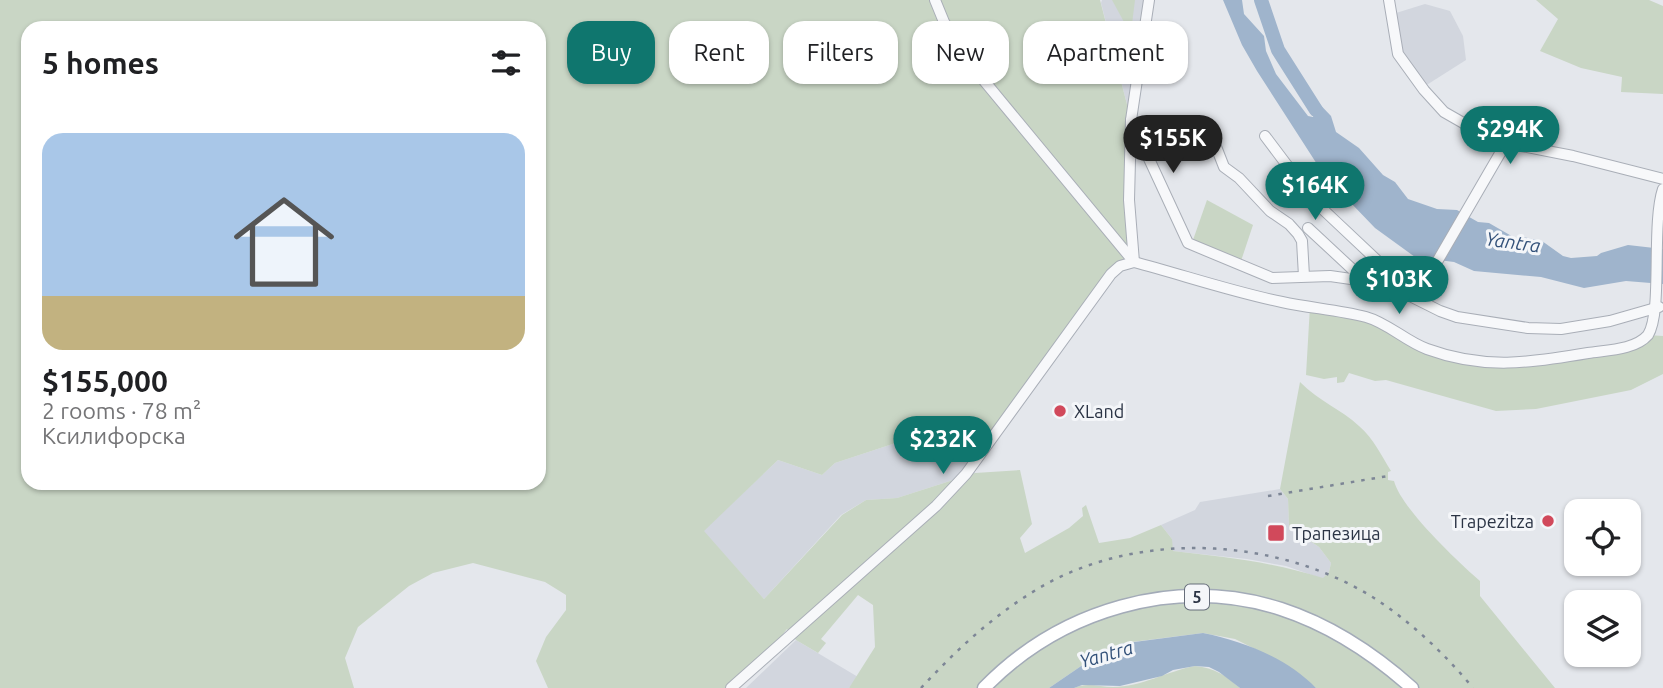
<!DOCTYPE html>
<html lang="en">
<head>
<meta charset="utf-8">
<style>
	:root { --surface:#fff; --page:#f6f6f6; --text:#202124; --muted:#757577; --accent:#0f766e }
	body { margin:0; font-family:Ubuntu,sans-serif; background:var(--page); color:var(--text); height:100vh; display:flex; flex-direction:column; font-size:26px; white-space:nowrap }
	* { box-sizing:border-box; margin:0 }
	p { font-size:23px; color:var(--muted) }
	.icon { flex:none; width:38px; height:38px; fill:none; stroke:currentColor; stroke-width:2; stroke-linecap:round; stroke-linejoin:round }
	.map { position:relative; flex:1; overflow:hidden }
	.side { position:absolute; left:21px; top:21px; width:525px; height:469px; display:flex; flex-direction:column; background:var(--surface); border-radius:21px; box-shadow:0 2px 5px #0004 }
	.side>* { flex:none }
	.hud { position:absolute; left:567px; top:21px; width:665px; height:63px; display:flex; gap:14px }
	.buttons { position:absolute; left:1564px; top:499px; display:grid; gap:14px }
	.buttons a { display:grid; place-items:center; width:77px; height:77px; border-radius:14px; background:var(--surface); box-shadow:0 2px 5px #0004; font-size:35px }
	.price { position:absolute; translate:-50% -60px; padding:0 16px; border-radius:24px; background:var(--accent); color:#fff; font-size:23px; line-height:46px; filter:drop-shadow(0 2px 4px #0008) }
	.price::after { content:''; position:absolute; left:50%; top:42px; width:21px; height:16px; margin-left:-10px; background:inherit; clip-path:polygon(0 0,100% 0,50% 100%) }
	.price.current { background:#222; color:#fff }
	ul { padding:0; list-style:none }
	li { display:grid; align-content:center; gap:14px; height:371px; padding:0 21px }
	li span { display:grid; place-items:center; height:217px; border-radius:21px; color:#555 }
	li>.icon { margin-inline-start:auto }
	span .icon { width:126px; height:126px; fill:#fffc; stroke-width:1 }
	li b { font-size:30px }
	h2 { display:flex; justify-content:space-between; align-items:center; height:84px; padding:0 21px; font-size:30px }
	.chip { padding:0 24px; border-radius:21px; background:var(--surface); box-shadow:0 2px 5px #0004; font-size:24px; line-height:63px }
	.chip.current { background:var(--accent); color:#fff }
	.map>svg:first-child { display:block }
	.built { fill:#d2d6de }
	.green { fill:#c9d6c5; fill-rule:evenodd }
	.water { fill:#9fb4cc }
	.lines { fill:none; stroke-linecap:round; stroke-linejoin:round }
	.river { stroke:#9fb4cc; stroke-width:14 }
	.minor-casing { stroke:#a9aeb7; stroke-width:12 }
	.major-casing { stroke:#a3abb8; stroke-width:15 }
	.minor { stroke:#f7f8fa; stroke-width:10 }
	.major { stroke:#fff; stroke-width:12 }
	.rail { stroke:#7d8696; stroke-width:2.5; stroke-dasharray:3.5 7; stroke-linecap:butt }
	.poi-dot { fill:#d1495b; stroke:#f4f6f9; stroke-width:2.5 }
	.labels { text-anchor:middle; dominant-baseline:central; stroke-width:6; stroke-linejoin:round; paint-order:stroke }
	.shield { fill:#f4f6f9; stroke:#676e7b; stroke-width:2 }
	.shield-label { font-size:16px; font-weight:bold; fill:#2b3445 }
	.poi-label { font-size:18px; fill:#2b3445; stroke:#f4f6f9; text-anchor:start }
	.water-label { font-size:19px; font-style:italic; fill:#34527a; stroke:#f4f6f9 }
</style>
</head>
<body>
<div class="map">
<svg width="1663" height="688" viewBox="0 0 1663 688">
	<rect width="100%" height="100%" fill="#e4e7ec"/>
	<g class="built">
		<path d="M 1102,0 L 1150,0 L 1131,120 L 1101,3 Z"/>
		<path d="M 1425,4 L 1450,11 L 1463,36 L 1466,60 L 1425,86 L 1402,51 L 1396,13 Z"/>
		<path d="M 920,435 L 960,435 L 975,473 L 897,498 L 866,500 L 841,515 L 764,599 L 703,531 L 778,460 L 822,475 L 835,463 Z"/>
		<path d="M 1280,489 L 1288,499 L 1289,527 L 1319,547 L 1331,563 L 1329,572 L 1323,579 L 1286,566 L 1247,559 L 1172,551 L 1172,539 L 1161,525 L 1195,510 L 1200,502 Z"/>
		<path d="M 796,640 L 858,677 L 849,688 L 746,688 Z"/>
	</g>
	<g class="green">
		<path d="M 0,0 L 1100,0 L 1131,120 L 1134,262 L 1120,266 L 997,432 L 986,429 L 960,435 L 920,435 L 835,463 L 822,475 L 778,460 L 704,531 L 764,599 L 842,515 L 866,500 L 897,498 L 975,473 L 1020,470 L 1032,524 L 1020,538 L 1025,553 L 1069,528 L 1083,516 L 1082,508 L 1086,505 L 1099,543 L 1130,538 L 1161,525 L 1172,539 L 1173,551 C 1226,557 1273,562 1323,578 L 1329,572 L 1331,563 L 1319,547 L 1289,527 L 1288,499 L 1280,489 L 1300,382 C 1320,402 1341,409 1359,426 C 1374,439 1381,455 1391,471 L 1388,472 L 1388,480 L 1394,481 C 1401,508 1457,561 1480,581 L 1480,596 L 1555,688 L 1316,688 L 1289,667 L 1263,653 L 1235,639 L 1203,633 L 1124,643 L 1112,653 L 1090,660 L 1049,688 L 849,688 L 875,647 L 873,605 L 858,595 L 821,639 L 826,643 L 818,653 L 796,640 L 787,629 L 765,657 L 731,688 L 548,688 L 536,661 L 546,637 L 566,610 L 566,595 L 545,582 L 473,563 L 433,573 L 409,586 L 358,627 L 345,658 L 354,688 L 0,688 ZM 28,28 L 539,28 L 539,483 L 28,483 Z"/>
		<path d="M 1112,0 L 1135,0 L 1132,24 L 1124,22 Z"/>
		<path d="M 1536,0 L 1649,0 L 1663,6 L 1663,94 L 1621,92 L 1622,77 L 1581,68 L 1540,51 L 1558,19 Z"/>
		<path d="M 1207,200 L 1253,225 L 1241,261 L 1193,240 Z"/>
		<path d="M 1310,306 L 1370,318 L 1412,342 L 1481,363 L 1621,348 L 1648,335 L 1663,336 L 1663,374 L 1631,390 L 1536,409 L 1496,411 L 1386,380 L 1375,381 L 1349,373 L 1344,382 L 1337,383 L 1337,377 L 1324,379 L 1306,375 Z"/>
		<path d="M 1195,666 C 1215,668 1225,675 1240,688 L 1074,688 C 1086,682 1100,687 1113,687 C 1141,687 1168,671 1195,666 Z"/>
	</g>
	<g class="water">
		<path d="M 1223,0 L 1242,0 L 1244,14 L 1264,36 L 1266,51 L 1276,74 L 1308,116 L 1313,117 L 1314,114 L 1304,95 L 1309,93 L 1331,116 L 1336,132 L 1359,148 L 1383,175 L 1395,182 L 1408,199 L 1437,209 L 1457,210 L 1478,222 L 1489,223 L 1515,238 L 1523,237 L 1542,241 L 1563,256 L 1571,258 L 1597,256 L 1601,253 L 1628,245 L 1663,249 L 1663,284 L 1626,281 L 1584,288 L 1541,277 L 1474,271 L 1454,262 L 1415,257 L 1375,228 L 1324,175 L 1257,71 L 1242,45 Z"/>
		<path d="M 1203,633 C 1243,641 1287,658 1316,688 L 1240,688 L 1219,672 L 1209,667 L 1195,666 L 1173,670 L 1162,676 L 1120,686 L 1082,685 L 1074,688 L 1049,688 L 1090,660 L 1112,653 L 1119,644 Z"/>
	</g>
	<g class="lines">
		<path class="river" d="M 1261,0 L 1278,50 L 1316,110"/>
		<g class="minor-casing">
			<g id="minor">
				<path d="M 935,0 L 944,22 L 976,71 L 1134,262"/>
				<path d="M 1389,0 L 1398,54 L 1424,90 L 1444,112 L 1472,128 L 1506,143 L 1573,156 L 1663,179"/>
				<path d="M 1131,120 L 1188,243 L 1272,278 L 1330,276 L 1365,281 L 1394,288 L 1440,311 L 1457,317 L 1528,328 L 1561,329 L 1610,321 L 1659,307"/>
				<path d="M 1265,136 L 1314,201 L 1383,266 L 1394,288"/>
				<path d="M 1215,144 L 1224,167 L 1239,178 L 1270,211 L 1289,224 L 1298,234 L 1302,241 L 1304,276"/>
				<path d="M 1308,228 L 1365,281"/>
				<path d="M 1134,262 L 1129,200 L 1131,120 L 1149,0"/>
				<path d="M 1416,298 L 1506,143"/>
				<path d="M 731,688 L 936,506 L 966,474 L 1111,274 L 1120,266 L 1134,262 C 1183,275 1233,292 1282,302 C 1310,308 1338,310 1366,317 C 1388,323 1405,341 1427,349 C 1484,370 1530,363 1588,353 C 1607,350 1635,350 1648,335 C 1663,311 1651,225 1663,189"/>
			</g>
		</g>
		<g class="major-casing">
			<path id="major" d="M 984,688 C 1060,610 1175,575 1281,609 C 1330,625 1374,654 1412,688"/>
		</g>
		<use href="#minor" class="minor"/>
		<use href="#major" class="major"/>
		<g class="rail">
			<path d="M 1268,496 L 1388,476"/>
			<path d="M 921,688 C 958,648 999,610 1048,583 C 1147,530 1280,539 1374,598 C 1410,621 1446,655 1473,688"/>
		</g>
	</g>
	<g class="poi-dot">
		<circle cx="1060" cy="411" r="7"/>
		<circle cx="1548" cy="521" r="7"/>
		<rect x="1267" y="524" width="18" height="18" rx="3.5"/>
	</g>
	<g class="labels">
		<rect class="shield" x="1185" y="584.5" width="24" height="25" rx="5"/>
		<g class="shield-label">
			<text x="1197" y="597">5</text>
		</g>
		<g class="poi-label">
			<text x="1074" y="411">XLand</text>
			<text x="1534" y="521" text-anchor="end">Trapezitza</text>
			<text x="1292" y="533">Трапезица</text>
		</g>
		<g class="water-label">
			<text transform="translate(1513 242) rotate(8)">Yantra</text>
			<text transform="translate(1106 654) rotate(-16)">Yantra</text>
		</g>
	</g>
</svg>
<div class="buttons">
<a><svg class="icon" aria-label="locate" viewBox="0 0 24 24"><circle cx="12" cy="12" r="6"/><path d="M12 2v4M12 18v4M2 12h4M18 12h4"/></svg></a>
<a><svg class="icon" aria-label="layers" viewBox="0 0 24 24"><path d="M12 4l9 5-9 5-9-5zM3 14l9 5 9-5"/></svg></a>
</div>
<b class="price" style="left:1510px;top:166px">$294K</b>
<b class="price current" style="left:1173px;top:175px">$155K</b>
<b class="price" style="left:1315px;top:222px">$164K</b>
<b class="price" style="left:1399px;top:316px">$103K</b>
<b class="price" style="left:943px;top:476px">$232K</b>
<div class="hud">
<a class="chip current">Buy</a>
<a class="chip">Rent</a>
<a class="chip">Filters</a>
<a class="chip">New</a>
<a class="chip">Apartment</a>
</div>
<section class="side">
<h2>5 homes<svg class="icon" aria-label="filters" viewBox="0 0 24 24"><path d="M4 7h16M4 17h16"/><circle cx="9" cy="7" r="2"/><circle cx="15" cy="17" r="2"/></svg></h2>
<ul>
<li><span style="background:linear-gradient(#a9c7e8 75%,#c2b280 0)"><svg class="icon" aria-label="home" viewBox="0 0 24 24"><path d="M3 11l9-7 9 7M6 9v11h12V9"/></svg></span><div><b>$155,000</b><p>2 rooms · 78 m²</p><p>Ксилифорска</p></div></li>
</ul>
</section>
</div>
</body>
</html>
